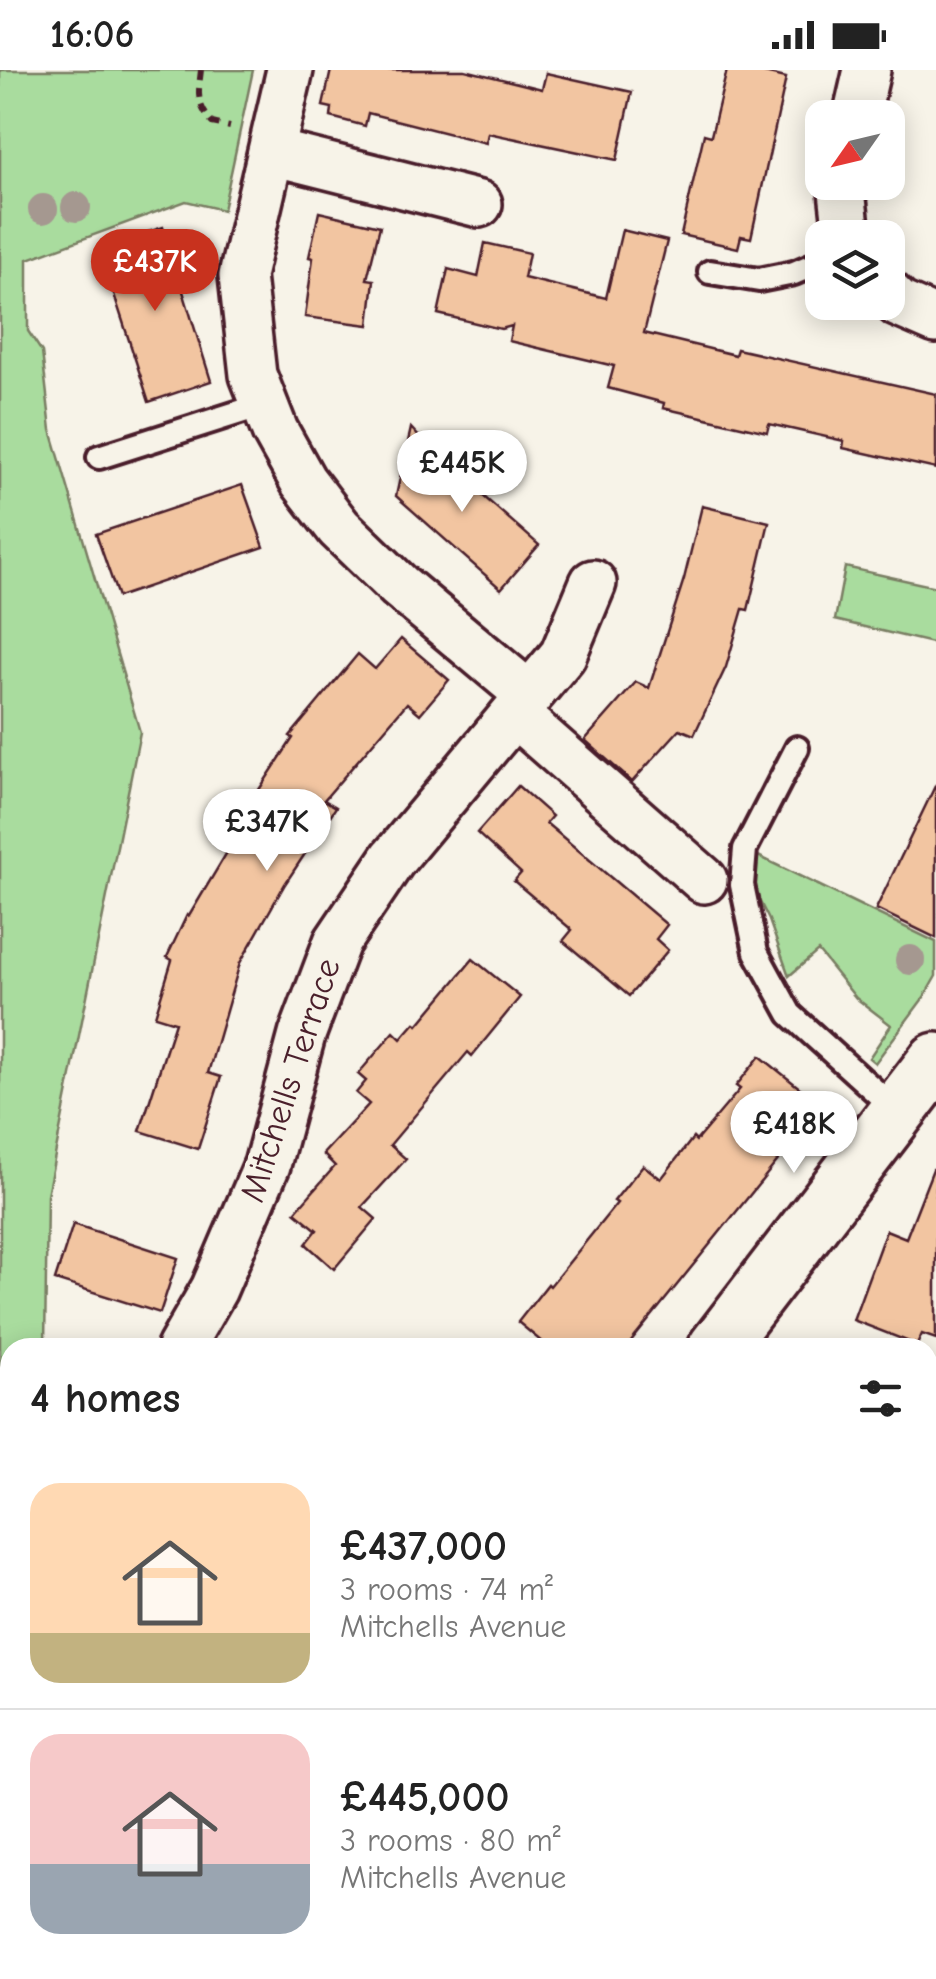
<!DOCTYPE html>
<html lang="en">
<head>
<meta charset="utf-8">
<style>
	:root { --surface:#fff; --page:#f2f2f2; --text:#222; --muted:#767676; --line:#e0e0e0; --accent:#c8321e }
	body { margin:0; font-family:"Comic Neue",sans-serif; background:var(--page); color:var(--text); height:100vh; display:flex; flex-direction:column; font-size:38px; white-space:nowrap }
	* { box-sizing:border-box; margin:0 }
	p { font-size:32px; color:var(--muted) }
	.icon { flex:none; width:55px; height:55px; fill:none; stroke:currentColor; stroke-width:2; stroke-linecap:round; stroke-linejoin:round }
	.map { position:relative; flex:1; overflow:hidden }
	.side { position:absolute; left:0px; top:1268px; width:938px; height:642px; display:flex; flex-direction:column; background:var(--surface); border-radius:30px 30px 0 0; box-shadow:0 5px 25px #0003 }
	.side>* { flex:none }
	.needle { width:65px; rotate:236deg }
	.buttons { position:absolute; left:805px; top:30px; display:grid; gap:20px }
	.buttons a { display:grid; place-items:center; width:100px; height:100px; border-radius:20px; background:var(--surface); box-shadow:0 5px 25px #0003; font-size:50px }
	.price { position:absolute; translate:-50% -85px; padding:0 22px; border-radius:35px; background:#fff; color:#222; font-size:32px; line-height:65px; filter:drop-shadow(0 2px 5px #0008) }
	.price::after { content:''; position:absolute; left:50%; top:60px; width:30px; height:22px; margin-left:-15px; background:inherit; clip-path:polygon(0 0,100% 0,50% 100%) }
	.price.current { background:var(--accent); color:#fff }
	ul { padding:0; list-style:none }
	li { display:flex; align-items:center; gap:30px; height:250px; padding:0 30px }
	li+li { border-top:2px solid var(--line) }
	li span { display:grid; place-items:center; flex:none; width:280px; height:200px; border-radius:30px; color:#555 }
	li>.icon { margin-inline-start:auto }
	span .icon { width:120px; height:120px; fill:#fffc; stroke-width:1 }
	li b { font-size:42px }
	h2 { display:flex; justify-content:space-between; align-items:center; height:120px; padding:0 30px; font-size:42px }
	.status { display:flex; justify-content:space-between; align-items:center; height:70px; padding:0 50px; background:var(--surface); direction:ltr }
	.status svg { height:28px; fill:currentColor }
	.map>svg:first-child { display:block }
	.green { fill:#a9dc9e; stroke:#7a7e64; stroke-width:2.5 }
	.building { fill:#f2c5a1; stroke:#4a1f2b; stroke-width:2.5 }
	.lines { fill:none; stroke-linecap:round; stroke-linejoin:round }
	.lane-casing { stroke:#4a1f2b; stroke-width:30 }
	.street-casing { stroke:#4a1f2b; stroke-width:52 }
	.secondary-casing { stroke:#4a1f2b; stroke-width:62 }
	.primary-casing { stroke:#4a1f2b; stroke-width:62 }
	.path { stroke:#4a1f2b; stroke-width:6; stroke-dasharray:10 8; stroke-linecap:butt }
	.lane { stroke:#f7f3e8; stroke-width:22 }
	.street { stroke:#f7f3e8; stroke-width:45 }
	.secondary { stroke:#f7f3e8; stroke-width:55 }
	.primary { stroke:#f7f3e8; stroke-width:55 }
	.tree { fill:#a59890 }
	.labels { text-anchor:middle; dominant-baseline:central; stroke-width:9; stroke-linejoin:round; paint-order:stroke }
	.street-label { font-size:35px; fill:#4a1f2b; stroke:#f7f3e8 }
</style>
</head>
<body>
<div class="status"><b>16:06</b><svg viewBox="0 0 49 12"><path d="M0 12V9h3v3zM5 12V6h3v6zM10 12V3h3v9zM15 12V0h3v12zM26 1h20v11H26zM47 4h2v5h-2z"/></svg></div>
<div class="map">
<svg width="936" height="1909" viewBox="0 0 936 1909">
	<rect width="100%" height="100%" fill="#f7f3e8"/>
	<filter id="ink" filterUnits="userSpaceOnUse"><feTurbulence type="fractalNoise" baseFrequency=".01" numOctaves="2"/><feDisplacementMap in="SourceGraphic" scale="20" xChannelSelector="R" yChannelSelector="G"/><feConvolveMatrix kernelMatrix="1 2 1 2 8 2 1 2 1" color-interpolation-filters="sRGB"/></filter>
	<g filter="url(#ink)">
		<g class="green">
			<path d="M 0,0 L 253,0 L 223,140 L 186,131 L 28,189 L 28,261 L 42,282 L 51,360 L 140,662 L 47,1125 L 45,1277 L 10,1278 L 10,1608 L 3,1609 L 0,1518 Z"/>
			<path d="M 845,497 L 936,517 L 936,574 L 835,550 Z"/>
			<path d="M 756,785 L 936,872 L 936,906 L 924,927 L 875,993 L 869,988 L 891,955 L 856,928 L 818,881 L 789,906 L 769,850 L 751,814 Z"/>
		</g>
		<g class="building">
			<path d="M 331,0 L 465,0 L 542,19 L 546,3 L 632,22 L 617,90 L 488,63 L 486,73 L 368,43 L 365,56 L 331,47 L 332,38 L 323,36 Z"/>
			<path d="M 727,0 L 751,0 L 786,8 L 751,168 L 741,166 L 738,178 L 681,165 L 704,64 L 711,66 Z"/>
			<path d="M 319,142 L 380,156 L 367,209 L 374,210 L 369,255 L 305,247 L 313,188 L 309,187 Z"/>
			<path d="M 163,157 L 211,311 L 149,332 L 99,178 Z"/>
			<path d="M 622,160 L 667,171 L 644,263 L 735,285 L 737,279 L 936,324 L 936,399 L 843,378 L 844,371 L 769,354 L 767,362 L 663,338 L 664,333 L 608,318 L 614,296 L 509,271 L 512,256 L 501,259 L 438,244 L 448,199 L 478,207 L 485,173 L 529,183 L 524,208 L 606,228 Z"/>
			<path d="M 411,358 L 468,420 L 471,431 L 474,418 L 539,475 L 501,519 L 396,426 Z"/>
			<path d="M 242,415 L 264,477 L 118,527 L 96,464 Z"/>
			<path d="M 702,436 L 769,452 L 748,540 L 743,539 L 726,597 L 694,665 L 680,659 L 632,712 L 585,670 L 636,612 L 649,618 L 684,509 Z"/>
			<path d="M 401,569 L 449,610 L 420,644 L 407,633 L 324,730 L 336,737 L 285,814 L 240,893 L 208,1003 L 221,1007 L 198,1079 L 140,1061 L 175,952 L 155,946 L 172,890 L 167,887 L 187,845 L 189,846 L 232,774 L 226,770 L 293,668 L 290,666 L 358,584 L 375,599 Z"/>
			<path d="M 936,714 L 936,868 L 876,839 Z"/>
			<path d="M 518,716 L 552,746 L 546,753 L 667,855 L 656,869 L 668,880 L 629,926 L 563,871 L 572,860 L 514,811 L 521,803 L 477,763 Z"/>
			<path d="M 473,889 L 520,927 L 472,986 L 468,982 L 390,1075 L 406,1089 L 362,1137 L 376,1149 L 334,1199 L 306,1174 L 317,1160 L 295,1142 L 335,1096 L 323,1084 L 369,1034 L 356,1023 L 366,1011 L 358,1004 L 394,962 L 401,969 L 415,953 L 418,955 Z"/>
			<path d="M 760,986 L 822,1036 L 626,1278 L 549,1278 L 518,1252 L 548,1214 L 550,1216 L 617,1133 L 614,1131 L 643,1095 L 661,1109 L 693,1068 L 696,1071 L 740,1019 L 736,1016 Z"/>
			<path d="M 933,1099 L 936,1099 L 936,1269 L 922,1264 L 917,1275 L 853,1250 L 886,1160 L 906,1168 Z"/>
			<path d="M 73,1154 L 178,1188 L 160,1243 L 55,1210 Z"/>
		</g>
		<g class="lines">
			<g class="lane-casing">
				<g id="lane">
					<path d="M 710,202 L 759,210 L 794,203 L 822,191"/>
					<path d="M 99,387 L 265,334"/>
					<path d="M 797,678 L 745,779 L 742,815 L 756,882 L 790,944 L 897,1041"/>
				</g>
			</g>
			<g class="street-casing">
				<g id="street">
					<path d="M 290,0 L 242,206 L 253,305 L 275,361 L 303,411 L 339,458 L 399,516 L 529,625"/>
					<path d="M 856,48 L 867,0"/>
					<path d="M 272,82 L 479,134"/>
					<path d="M 841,112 L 846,156 L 850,168"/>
					<path d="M 888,223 L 899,234 L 936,250"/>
					<path d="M 515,644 L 704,810"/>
					<path d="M 180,1278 L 214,1219 L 267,1095 L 302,965 L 337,872 L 393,789 L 563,585 L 593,513"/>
					<path d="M 928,1325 L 936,1325"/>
					<path d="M 928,1886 L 936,1885"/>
					<path d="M 197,1909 L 204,1902"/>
					<path d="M 832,1909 L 860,1900"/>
				</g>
			</g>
			<g class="secondary-casing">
				<path id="secondary" d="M 716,1278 L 936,991"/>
			</g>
			<g class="primary-casing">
				<g id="primary">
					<path d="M 0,1748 L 10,1764"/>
					<path d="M 0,1897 L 10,1882"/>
				</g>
			</g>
			<g class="path">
				<path d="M 201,0 C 198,25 196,32 212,53 L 230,57"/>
				<path d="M 0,1646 L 10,1645"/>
			</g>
			<use href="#lane" class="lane"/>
			<use href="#street" class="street"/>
			<use href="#secondary" class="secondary"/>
			<use href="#primary" class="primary"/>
		</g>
		<g class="tree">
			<circle cx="76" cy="137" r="15"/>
			<circle cx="43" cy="139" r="15"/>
			<circle cx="910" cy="890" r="15"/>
		</g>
	</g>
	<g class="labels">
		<g class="street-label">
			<text transform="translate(290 1010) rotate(-72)">Mitchells Terrace</text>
		</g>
	</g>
</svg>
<div class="buttons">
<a><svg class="needle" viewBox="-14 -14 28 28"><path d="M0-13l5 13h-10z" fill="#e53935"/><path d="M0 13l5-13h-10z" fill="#767676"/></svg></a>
<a><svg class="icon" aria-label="layers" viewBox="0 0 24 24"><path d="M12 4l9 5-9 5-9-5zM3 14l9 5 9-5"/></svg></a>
</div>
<b class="price current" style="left:155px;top:244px">£437K</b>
<b class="price" style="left:462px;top:445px">£445K</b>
<b class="price" style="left:267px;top:804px">£347K</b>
<b class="price" style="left:794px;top:1106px">£418K</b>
<section class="side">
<h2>4 homes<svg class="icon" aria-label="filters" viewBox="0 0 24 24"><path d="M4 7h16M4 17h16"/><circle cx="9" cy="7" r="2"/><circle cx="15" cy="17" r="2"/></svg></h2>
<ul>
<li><span style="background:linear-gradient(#ffd9b3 75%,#c2b280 0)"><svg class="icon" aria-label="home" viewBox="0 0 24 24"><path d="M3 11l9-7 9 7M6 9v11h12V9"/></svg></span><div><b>£437,000</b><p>3 rooms · 74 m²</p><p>Mitchells Avenue</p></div></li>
<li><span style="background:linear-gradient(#f6c9c9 65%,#9aa5b1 0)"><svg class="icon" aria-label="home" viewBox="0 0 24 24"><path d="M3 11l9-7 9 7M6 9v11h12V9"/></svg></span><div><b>£445,000</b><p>3 rooms · 80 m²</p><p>Mitchells Avenue</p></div></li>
</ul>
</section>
</div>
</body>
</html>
